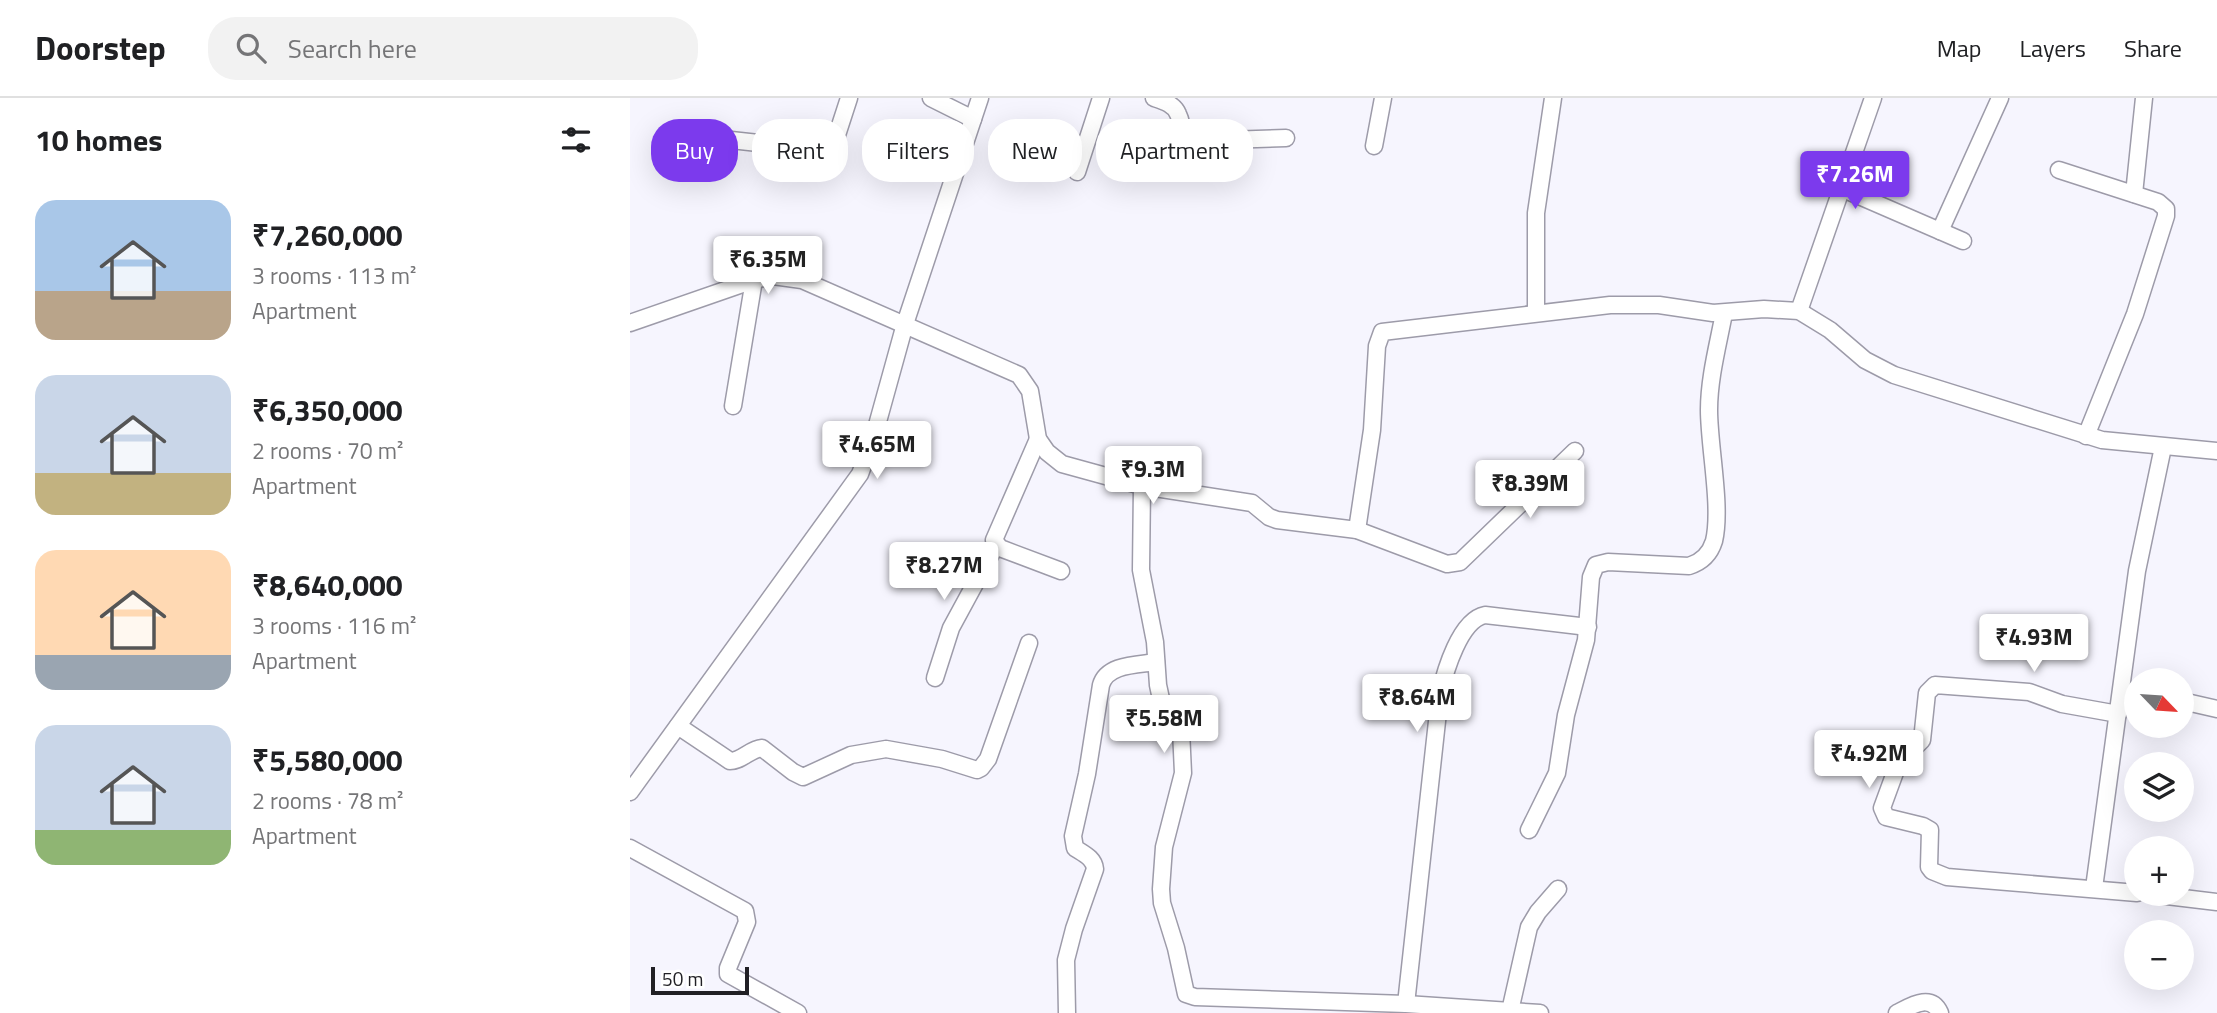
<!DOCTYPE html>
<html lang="en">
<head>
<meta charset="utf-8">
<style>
	:root { --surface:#fff; --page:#f2f2f2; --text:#202124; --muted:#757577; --line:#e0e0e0; --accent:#7c3aed }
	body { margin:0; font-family:"Titillium Web",sans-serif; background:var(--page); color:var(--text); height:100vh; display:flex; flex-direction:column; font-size:26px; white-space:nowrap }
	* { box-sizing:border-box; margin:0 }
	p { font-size:23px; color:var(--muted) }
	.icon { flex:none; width:38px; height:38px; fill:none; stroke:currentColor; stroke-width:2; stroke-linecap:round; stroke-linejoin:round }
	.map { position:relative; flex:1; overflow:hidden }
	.side { display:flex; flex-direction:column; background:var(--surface); width:630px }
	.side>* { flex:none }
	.top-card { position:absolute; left:21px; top:21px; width:665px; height:63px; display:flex; gap:14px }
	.needle { width:46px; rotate:115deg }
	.tools { position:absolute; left:1494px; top:570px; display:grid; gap:14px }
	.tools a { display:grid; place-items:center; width:70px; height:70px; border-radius:50%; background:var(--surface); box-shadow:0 7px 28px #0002; font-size:35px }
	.scale { position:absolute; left:21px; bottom:18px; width:98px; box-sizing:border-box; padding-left:7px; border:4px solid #212025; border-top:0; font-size:19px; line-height:24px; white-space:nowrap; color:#212025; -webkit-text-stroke:5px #fff; paint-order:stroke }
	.price { position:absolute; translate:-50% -60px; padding:0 16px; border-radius:7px; background:#fff; color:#222; font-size:23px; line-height:46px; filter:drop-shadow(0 2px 4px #0008) }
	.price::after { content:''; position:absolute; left:50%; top:42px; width:21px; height:16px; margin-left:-10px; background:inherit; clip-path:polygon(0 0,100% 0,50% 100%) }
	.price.on { background:var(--accent); color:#fff }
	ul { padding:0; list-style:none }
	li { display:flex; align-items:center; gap:21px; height:175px; padding:0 35px }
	li span { display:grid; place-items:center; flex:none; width:196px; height:140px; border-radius:21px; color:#555 }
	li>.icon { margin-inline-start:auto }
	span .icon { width:84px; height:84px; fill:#fffc; stroke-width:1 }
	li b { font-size:30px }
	h2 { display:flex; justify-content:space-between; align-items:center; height:84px; padding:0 35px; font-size:30px }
	.tag { padding:0 24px; border-radius:28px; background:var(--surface); box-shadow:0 7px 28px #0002; font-size:24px; line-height:63px }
	.tag.on { background:var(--accent); color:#fff }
	header { display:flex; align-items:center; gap:42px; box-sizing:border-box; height:98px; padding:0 35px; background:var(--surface); border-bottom:2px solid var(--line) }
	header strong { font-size:33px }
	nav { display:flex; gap:38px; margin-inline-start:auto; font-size:24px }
	.search { width:490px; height:63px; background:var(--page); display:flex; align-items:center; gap:18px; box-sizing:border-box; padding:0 24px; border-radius:28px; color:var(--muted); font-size:26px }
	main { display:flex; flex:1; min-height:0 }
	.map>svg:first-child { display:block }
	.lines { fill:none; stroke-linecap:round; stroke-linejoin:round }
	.minor-casing { stroke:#9d9ba9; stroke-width:19 }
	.minor { stroke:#fff; stroke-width:16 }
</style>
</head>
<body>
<header>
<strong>Doorstep</strong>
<div class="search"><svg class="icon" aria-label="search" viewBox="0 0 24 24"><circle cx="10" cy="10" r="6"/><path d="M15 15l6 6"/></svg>Search here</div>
<nav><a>Map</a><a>Layers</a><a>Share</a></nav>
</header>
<main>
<section class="side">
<h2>10 homes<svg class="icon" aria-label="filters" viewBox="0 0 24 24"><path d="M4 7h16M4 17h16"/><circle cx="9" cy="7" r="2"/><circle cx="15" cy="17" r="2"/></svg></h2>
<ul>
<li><span style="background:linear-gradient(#a9c7e8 65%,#b9a48a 0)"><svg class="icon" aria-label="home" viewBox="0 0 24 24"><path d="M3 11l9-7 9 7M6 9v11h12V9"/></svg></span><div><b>₹7,260,000</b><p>3 rooms · 113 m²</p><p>Apartment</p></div></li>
<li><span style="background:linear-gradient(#c9d6e8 70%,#c2b280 0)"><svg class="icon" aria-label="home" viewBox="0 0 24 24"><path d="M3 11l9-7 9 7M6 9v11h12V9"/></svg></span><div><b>₹6,350,000</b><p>2 rooms · 70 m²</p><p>Apartment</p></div></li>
<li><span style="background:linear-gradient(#ffd9b3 75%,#9aa5b1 0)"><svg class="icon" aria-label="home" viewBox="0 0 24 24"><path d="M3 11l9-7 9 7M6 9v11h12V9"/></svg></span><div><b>₹8,640,000</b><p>3 rooms · 116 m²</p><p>Apartment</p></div></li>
<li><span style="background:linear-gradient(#c9d6e8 75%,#8fb573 0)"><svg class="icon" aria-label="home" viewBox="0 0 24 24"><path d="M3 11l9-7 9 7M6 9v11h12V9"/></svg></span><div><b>₹5,580,000</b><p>2 rooms · 78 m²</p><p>Apartment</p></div></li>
</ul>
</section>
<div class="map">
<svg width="1587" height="915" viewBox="0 0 1587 915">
	<rect width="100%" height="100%" fill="#f6f5fe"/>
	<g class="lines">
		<g class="minor-casing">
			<g id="minor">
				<path d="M 301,0 L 343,21"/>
				<path d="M 524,0 C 533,3 544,6 548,16 C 554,28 549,38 565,43 L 656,40"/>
				<path d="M 101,42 L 191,52 L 198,51 L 207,37 L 219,0"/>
				<path d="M 744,48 L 753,0"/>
				<path d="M 1429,72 L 1528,104 L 1536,111 L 1536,118 L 1505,216 L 1456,338"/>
				<path d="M 447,74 L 471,0"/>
				<path d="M 1213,91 L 1333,143"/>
				<path d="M 1504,96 L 1514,0"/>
				<path d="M 1310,133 L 1370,0"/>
				<path d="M 1169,213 L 1243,0"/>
				<path d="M 906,214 L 906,115 L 923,0"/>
				<path d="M 0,225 L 124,182 L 143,178 L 172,182 L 389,277 L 400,293 L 408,341 L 417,354 L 432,366 L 512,388 L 622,405 L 639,419 L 647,422 L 727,432 L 817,466 L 830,464 L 945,353"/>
				<path d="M 103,308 L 124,182"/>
				<path d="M 408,341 L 364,442 L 370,450 L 431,473"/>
				<path d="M 512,388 L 511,472 L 525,544 L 528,587 L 531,601 L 547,619 L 551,632 L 553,675 L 534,749 L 531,791 L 532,805 L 546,850 L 556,896 L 565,899 L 776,906 L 910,915"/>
				<path d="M 727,432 L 742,332 L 747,248 L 752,234 L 980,207 L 1029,207 L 1083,215 L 1134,211 L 1169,213 L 1200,232 L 1235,262 L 1264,277 L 1472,342 L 1587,353"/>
				<path d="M 305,580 L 321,530 L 366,447"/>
				<path d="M 1552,603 L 1587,611"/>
				<path d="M 1488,616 L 1432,606 L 1399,594 L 1305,587 L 1297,595 L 1292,642 L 1277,657 L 1267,669 L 1252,710 L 1256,719 L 1293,728 L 1300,732 L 1299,769 L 1302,773 L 1317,779 L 1507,795"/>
				<path d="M 48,628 L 100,663 C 112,663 120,651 132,650 L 163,674 L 173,679 L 221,657 L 256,651 L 312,661 L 347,672 L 351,670 L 358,661 L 399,545"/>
				<path d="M 0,694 L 230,376 L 244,338 L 275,226 L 350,0"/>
				<path d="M 899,732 L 927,675 L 936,617 L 956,542 L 961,479 L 966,467 L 978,464 L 1059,468 C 1072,464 1080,456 1084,443 C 1092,409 1079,349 1079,312 C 1079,280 1088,247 1094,215"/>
				<path d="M 0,750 L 115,813 L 117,824 L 98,870 L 98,876 L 168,915"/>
				<path d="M 1464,790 L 1507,473 L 1533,349"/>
				<path d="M 1520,796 L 1587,804"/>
				<path d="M 776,906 L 810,596 C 815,573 830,522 855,517 L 958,529"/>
				<path d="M 880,913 L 899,829 L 908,814 L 928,791"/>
				<path d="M 437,915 L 436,862 L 444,831 L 465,771 C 464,760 454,756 445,750 L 443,738 L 457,676 L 471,587 C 477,566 507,567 526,564"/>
				<path d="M 1267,915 C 1281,908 1301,895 1310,915"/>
			</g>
		</g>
		<use href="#minor" class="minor"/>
	</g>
</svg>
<div class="tools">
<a><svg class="needle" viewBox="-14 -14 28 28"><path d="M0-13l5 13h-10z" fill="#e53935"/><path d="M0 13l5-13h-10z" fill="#757577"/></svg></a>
<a><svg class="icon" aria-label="layers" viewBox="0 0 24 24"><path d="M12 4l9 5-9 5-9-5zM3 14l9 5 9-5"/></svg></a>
<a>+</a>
<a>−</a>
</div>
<div class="scale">50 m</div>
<b class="price on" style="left:1225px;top:113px">₹7.26M</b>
<b class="price" style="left:138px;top:198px">₹6.35M</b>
<b class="price" style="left:247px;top:383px">₹4.65M</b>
<b class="price" style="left:523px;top:408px">₹9.3M</b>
<b class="price" style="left:900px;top:422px">₹8.39M</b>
<b class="price" style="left:314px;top:504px">₹8.27M</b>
<b class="price" style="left:1404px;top:576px">₹4.93M</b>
<b class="price" style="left:787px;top:636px">₹8.64M</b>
<b class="price" style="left:534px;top:657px">₹5.58M</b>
<b class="price" style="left:1239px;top:692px">₹4.92M</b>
<div class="top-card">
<a class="tag on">Buy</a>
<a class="tag">Rent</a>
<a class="tag">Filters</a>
<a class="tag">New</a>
<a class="tag">Apartment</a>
</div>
</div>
</main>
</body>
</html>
